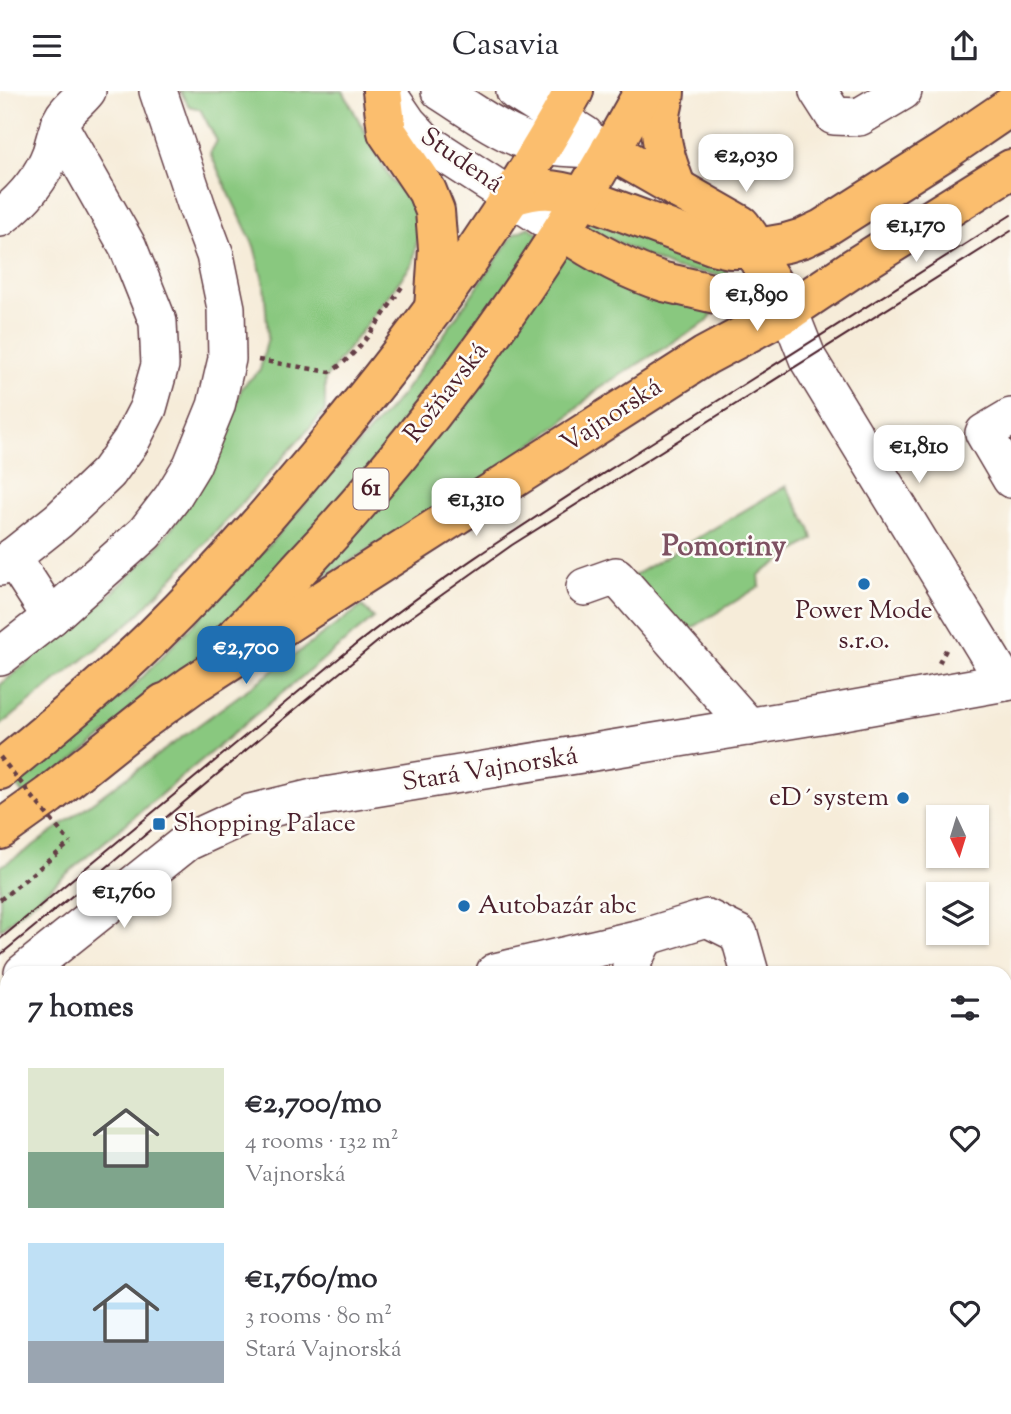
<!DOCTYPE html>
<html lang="en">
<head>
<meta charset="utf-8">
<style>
	:root { --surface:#fff; --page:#f7f7f7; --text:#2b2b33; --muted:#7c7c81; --accent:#1f6fb2 }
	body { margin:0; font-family:"Sorts Mill Goudy",serif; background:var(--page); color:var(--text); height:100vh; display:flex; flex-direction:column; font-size:26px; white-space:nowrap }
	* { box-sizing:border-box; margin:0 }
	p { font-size:23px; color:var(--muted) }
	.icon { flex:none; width:38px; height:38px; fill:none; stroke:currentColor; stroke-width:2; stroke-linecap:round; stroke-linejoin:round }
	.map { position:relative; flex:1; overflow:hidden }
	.sheet { position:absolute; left:0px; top:875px; width:1012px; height:448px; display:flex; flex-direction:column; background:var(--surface); border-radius:21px 21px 0 0; box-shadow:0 2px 5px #0004 }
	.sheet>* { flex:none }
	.needle { width:46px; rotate:176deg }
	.controls { position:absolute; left:926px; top:714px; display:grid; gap:14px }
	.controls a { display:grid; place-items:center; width:63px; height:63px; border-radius:0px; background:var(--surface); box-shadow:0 2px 5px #0004; font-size:35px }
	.price { position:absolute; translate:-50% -60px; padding:0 16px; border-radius:14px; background:#fff; color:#222; font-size:23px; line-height:46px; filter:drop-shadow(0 2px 4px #0008) }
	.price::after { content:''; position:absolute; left:50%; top:42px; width:21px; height:16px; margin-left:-10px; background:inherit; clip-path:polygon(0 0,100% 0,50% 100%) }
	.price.active { background:var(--accent); color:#fff }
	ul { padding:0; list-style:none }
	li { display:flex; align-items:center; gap:21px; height:175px; padding:0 28px }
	li span { display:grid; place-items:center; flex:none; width:196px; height:140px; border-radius:0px; color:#555 }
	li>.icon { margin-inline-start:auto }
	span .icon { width:84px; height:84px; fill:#fffc; stroke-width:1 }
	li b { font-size:30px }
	h2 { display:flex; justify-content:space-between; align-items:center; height:84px; padding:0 28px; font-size:30px }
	header { display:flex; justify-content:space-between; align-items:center; height:91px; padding:0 28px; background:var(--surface); font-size:32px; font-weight:600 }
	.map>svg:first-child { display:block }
	.grass { fill:#89c87f; stroke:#6a7455; stroke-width:2 }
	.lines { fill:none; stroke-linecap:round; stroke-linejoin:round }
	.minor-casing { stroke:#643e45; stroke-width:40 }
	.major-casing { stroke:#643e45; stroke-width:42 }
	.path { stroke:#643e45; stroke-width:4.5; stroke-dasharray:5 5; stroke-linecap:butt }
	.minor { stroke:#fff; stroke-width:37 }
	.major { stroke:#fbbe6e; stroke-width:38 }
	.tram { stroke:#4a1f2b; stroke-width:2 }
	.path-bridge { stroke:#643e45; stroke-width:4.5; stroke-dasharray:5 5; stroke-linecap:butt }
	.poi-dot { fill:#1f6fb2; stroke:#fdfcf7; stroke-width:2.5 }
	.labels { text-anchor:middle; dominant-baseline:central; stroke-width:5; stroke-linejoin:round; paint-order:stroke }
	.shield { fill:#fdfcf7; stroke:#806168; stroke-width:2 }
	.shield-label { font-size:24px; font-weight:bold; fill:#4a1f2b }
	.street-label { font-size:26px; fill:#4a1f2b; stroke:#fdfcf7 }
	.poi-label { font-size:26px; fill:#4a1f2b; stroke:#fdfcf7; text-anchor:start }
	.quarter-label { font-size:30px; font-weight:bold; fill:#7e5162; stroke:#fdfcf7 }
</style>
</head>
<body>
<header><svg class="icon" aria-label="menu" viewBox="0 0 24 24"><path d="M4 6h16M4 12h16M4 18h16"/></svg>Casavia<svg class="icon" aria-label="share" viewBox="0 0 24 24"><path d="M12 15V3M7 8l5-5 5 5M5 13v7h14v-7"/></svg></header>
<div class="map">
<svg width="1011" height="1323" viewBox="0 0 1011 1323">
	<rect width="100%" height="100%" fill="#fdfcf7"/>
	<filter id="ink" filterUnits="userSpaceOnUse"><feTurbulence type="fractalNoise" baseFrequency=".0143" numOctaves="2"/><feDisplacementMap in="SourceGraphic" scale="14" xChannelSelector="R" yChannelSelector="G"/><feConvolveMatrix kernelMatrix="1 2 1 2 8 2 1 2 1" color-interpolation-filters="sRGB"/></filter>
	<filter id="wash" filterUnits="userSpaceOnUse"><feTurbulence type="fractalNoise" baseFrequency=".00686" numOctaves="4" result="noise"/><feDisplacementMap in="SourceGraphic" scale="28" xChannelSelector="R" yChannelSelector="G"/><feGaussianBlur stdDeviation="1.57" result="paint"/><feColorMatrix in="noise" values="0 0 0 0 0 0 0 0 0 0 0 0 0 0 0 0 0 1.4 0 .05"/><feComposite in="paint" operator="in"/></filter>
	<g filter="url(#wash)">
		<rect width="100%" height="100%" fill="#f6ecd9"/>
		<g class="grass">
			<path d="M 180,0 L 343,0 L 391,89 L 414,113 L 418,143 L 413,172 L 325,288 L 325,320 L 225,431 L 135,527 L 0,635 L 0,594 L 105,509 L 155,459 L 183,422 L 222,350 L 242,296 L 260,279 L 268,246 L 264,193 L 254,155 L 210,62 L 217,50 L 200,18 L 189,15 Z"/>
			<path d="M 588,124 L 712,169 L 726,179 L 727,185 L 674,178 L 582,135 Z"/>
			<path d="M 529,136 L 542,145 L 419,321 L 285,471 L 181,583 L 26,707 L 14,691 L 132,597 L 265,458 L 401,305 L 514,143 Z"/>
			<path d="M 565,160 L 718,215 L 708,230 L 599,297 L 560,333 L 475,395 L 320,488 L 311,486 Z"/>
			<path d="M 786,395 L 810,437 L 813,448 L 759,484 L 760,495 L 684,542 L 631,486 Z"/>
			<path d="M 362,515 L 374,527 L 254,625 L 0,839 L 0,776 L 27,759 Z"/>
			<path d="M 0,998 L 7,1009 L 7,1109 L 4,1111 L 0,1106 Z"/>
		</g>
	</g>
	<g filter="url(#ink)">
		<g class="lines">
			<g class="minor-casing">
				<g id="minor">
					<path d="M 386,0 L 408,32 L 426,51 L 562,139"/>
					<path d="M 440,0 C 464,15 498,40 524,49 C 550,58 583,57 610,59"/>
					<path d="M 515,0 L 585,44"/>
					<path d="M 818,0 L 834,25 L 859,26 L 903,0"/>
					<path d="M 0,127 C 22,110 41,89 51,62 C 55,49 57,36 64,25 C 71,15 80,9 87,0"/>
					<path d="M 789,220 L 808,268 L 1005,591"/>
					<path d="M 1011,326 L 984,342 L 1011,388"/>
					<path d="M 12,466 L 51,526"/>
					<path d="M 0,476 L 59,429 L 108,382 L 131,350 L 148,317 L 160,274 L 158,231 L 128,156 L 59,34"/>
					<path d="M 585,496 L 616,485 L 749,636"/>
					<path d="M 0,566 L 51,526 L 145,442 L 172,407 L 192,374 L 216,315 L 227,268 L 226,217 L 215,164 L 197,116 L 158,0"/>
					<path d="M 23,882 L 187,751 L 250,722 L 313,707 L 832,622 L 1011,590"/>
					<path d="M 496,882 L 495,881 L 645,846"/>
					<path d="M 634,882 L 631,874 L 645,846 L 707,827 L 739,843 L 750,882"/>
					<path d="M 0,955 L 7,966"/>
					<path d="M 1004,1139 L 1011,1137"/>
					<path d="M 0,1255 L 7,1253"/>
					<path d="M 58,1316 L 60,1323"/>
					<path d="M 114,1316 L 116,1323"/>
					<path d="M 220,1316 L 224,1323"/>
					<path d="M 560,1316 L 562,1323"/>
					<path d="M 741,1316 L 743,1323"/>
					<path d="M 956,1323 L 985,1316"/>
				</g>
			</g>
			<g class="major-casing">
				<g id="major">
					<path d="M 382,0 L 387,41 L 427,100 L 435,120 L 438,158 L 434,218"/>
					<path d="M 665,0 C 665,10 661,18 661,27 C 659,52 669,76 677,98"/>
					<path d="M 610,59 L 741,134 L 749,145 L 752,158 L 789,220"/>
					<path d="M 512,105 C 542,96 552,97 582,106 L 712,154 L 730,158 L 752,158 L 786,152 L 803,147 L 822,138 L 945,60 L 1011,15"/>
					<path d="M 562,139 C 594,161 626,179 664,191 L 789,220"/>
					<path d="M 229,552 C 253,529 276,504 298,479 C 434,335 549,173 644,0"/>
					<path d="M 145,628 L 192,594 L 314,515 L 705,265 L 789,220 L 855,176 L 1011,78"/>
					<path d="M 0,679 C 52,637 104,594 152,547 C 207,493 259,435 309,375 C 408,258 500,135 574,0"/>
					<path d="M 0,739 L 49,704 L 164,612"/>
				</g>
			</g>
			<g class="path">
				<path d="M 258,269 L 330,281 C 358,266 386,220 403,194"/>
				<path d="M 939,572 L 948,555"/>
				<path d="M 0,809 L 70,752"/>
			</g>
			<use href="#minor" class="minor"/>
			<use href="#major" class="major"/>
			<g class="tram">
				<path d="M 0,848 L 344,563 C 438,487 539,424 640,359 C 764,281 888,203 1011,124"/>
				<path d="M 0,864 L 100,782 L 283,628 L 387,543 L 512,454 L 1011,140"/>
			</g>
			<path class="path-bridge" d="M 0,666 L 70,752"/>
		</g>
	</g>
	<g class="poi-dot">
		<circle cx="864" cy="493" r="7"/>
		<circle cx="903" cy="707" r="7"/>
		<rect x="152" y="726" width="14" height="14" rx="3.5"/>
		<circle cx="464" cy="815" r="7"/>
	</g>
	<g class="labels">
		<rect class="shield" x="353.5" y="377.5" width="35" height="41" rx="5"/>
		<g class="shield-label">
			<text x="371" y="398">61</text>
		</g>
		<g class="street-label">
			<text transform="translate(461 70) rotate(35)">Studená</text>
			<text transform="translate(447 302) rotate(-52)">Rožňavská</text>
			<text transform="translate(612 325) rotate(-33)">Vajnorská</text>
			<text transform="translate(490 679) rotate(-9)">Stará Vajnorská</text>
		</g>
		<g class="poi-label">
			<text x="864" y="520" text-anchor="middle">Power Mode<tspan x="864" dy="30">s.r.o.</tspan></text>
			<text x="889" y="707" text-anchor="end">eD´system</text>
			<text x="173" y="733">Shopping Palace</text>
			<text x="478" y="815">Autobazár abc</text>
		</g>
		<g class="quarter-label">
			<text x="724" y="456">Pomoriny</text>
		</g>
	</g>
</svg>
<div class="controls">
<a><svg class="needle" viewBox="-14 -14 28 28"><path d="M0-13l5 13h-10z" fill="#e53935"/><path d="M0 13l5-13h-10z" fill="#7c7c81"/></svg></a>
<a><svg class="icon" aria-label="layers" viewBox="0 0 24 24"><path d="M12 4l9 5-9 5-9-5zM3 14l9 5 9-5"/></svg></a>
</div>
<b class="price" style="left:746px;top:103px">€2,030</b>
<b class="price" style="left:916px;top:173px">€1,170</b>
<b class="price" style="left:757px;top:242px">€1,890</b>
<b class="price" style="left:919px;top:394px">€1,810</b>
<b class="price" style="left:476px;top:447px">€1,310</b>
<b class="price active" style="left:246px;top:595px">€2,700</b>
<b class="price" style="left:124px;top:839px">€1,760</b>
<section class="sheet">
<h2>7 homes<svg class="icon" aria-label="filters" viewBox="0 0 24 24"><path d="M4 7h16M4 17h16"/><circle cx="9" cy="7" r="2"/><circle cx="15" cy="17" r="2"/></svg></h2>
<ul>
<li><span style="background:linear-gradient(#dfe7d0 60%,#7fa58c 0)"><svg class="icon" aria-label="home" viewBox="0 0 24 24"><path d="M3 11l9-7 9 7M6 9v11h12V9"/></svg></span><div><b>€2,700/mo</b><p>4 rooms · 132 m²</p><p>Vajnorská</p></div><svg class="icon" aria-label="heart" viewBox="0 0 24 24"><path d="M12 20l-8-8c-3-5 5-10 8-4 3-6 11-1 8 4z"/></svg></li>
<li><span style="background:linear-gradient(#bfe0f5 70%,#9aa5b1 0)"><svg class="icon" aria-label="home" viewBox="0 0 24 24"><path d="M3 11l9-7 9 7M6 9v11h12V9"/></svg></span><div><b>€1,760/mo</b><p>3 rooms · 80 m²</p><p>Stará Vajnorská</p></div><svg class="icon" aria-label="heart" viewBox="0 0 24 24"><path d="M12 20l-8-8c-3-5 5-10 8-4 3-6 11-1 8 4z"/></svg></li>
</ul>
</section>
</div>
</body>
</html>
